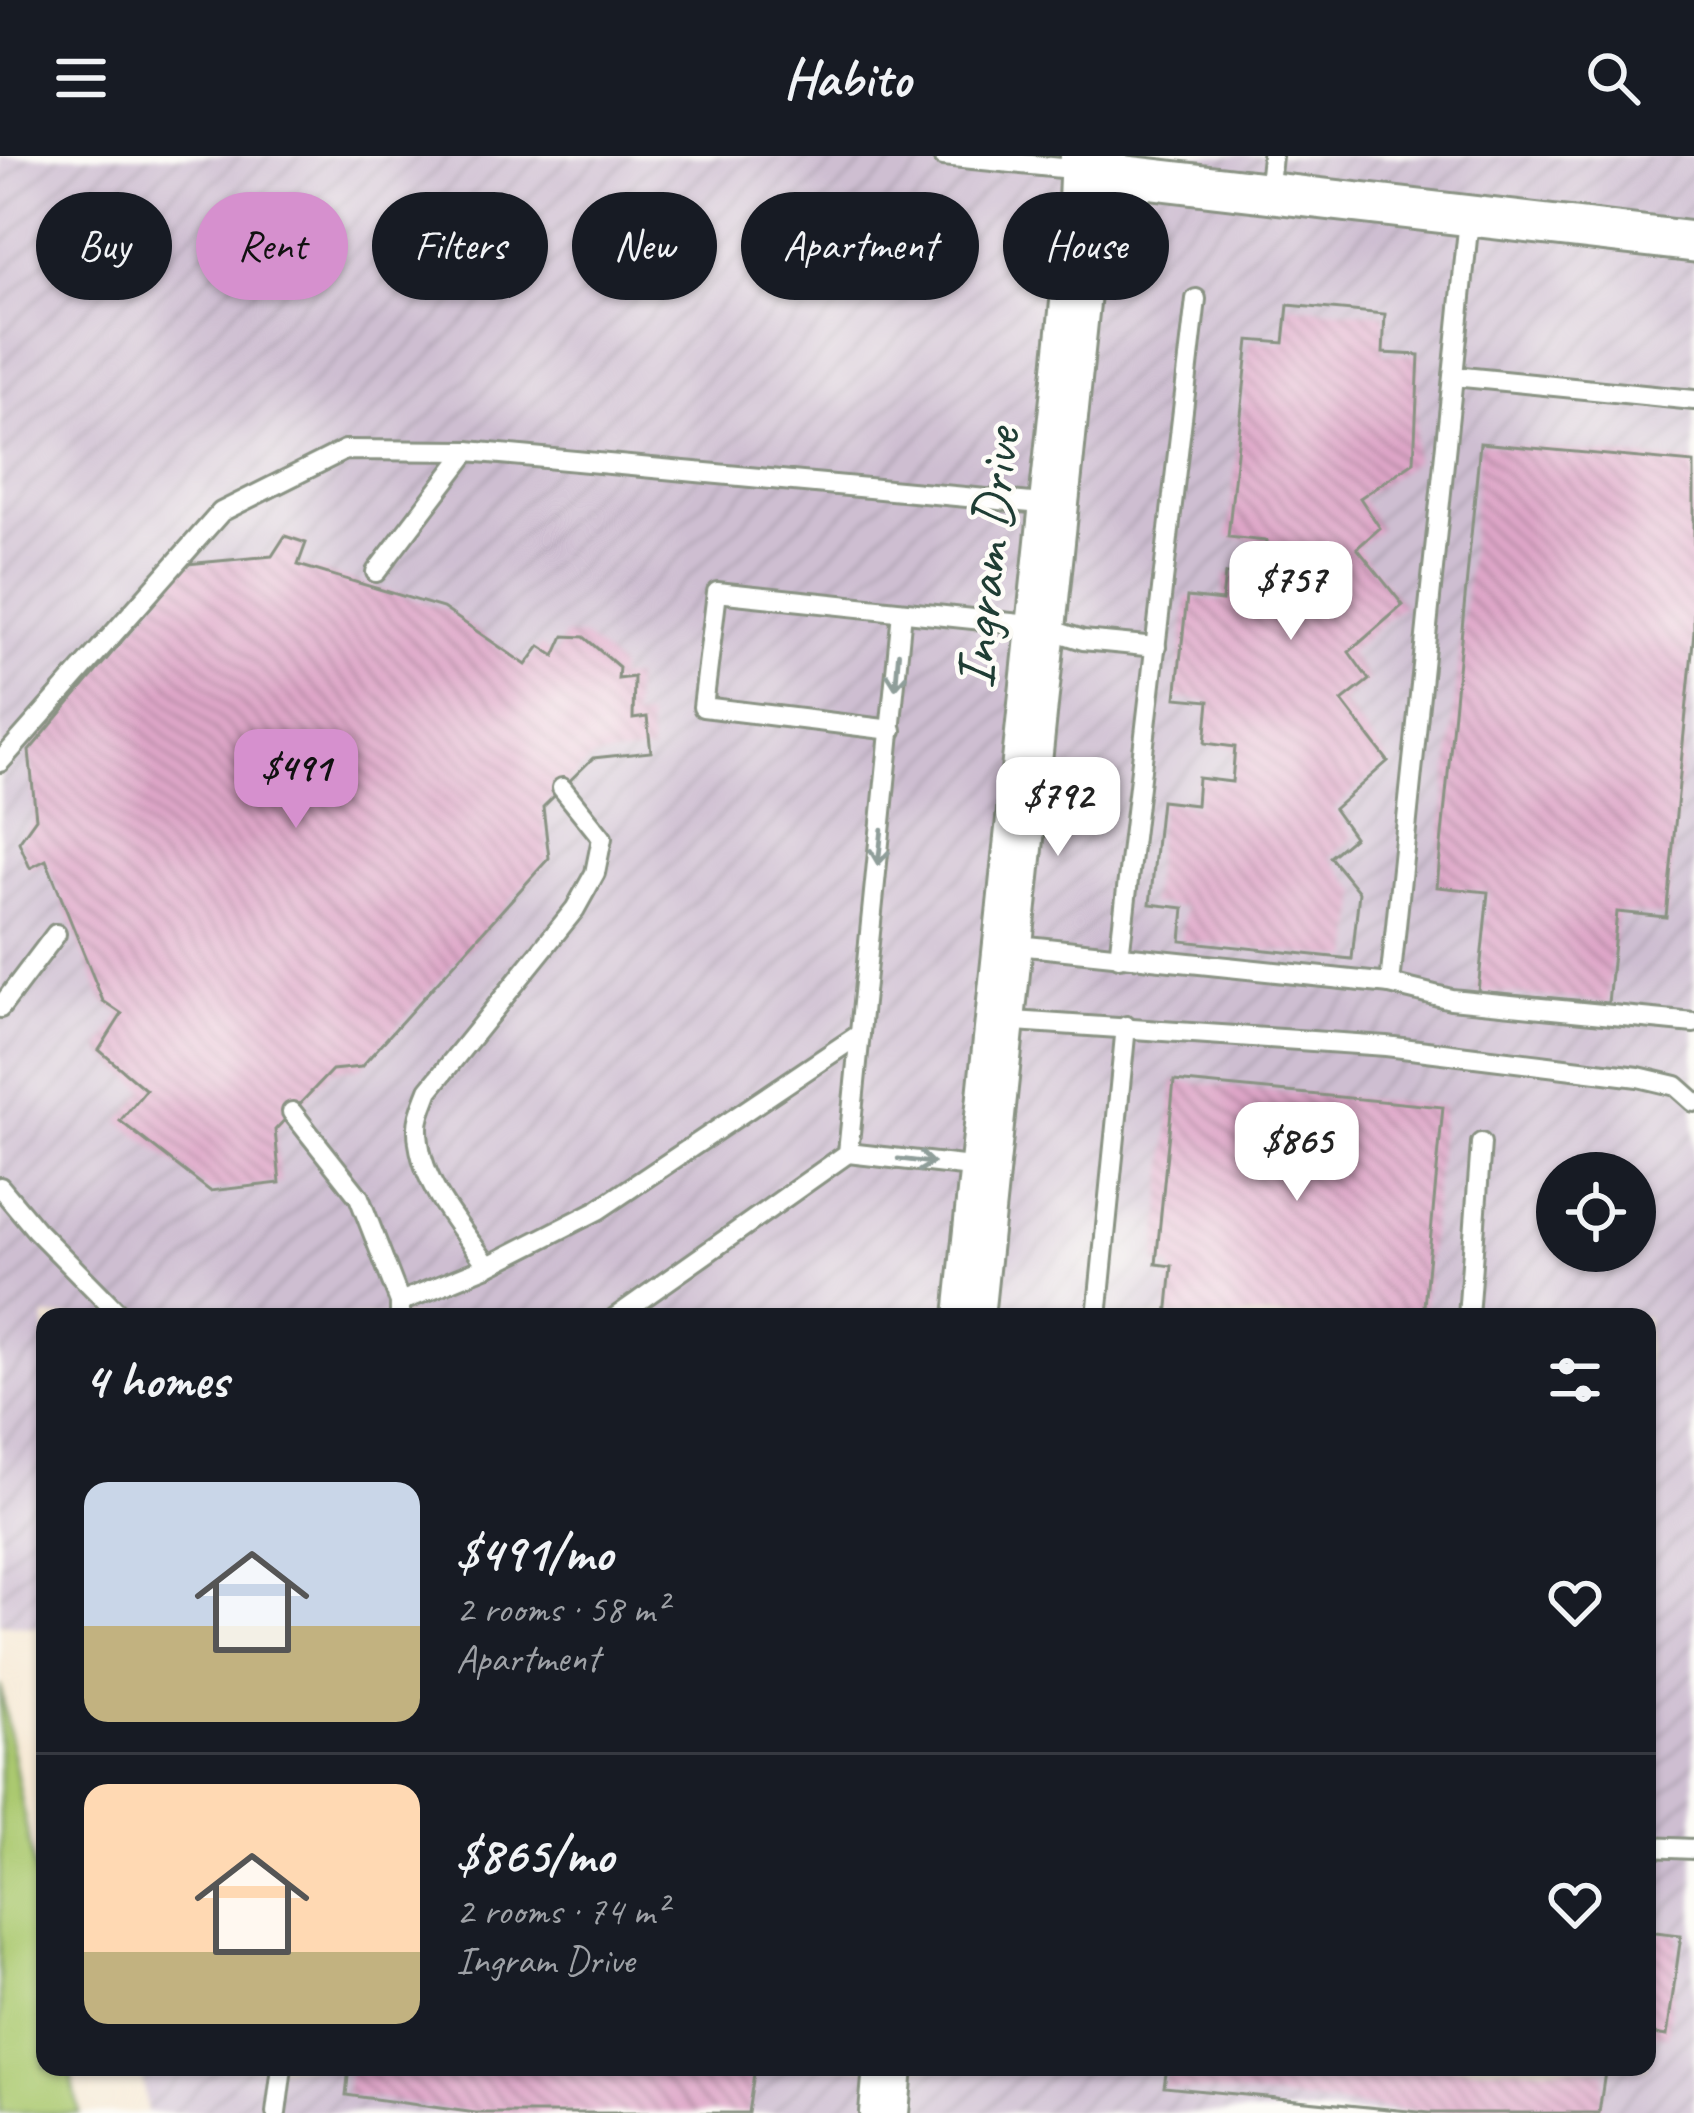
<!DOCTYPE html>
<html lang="en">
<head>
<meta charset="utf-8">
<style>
	:root { --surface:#171b24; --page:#242831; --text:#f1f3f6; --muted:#9ea1a6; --line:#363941; --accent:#d690ce }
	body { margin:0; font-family:Caveat,sans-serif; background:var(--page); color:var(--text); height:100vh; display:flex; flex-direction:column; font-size:45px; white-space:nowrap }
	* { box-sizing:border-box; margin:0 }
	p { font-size:39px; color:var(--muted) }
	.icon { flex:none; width:66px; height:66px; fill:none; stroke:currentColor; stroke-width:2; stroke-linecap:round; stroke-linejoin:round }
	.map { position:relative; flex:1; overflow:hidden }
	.drawer { position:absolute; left:36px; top:1152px; width:1620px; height:768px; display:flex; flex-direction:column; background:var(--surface); border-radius:24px; box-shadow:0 3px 9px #0004 }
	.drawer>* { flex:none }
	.guide { position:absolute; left:36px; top:36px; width:1623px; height:108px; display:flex; gap:24px }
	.controls { position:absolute; left:1536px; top:996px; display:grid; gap:24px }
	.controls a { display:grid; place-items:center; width:120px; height:120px; border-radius:50%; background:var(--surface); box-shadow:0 3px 9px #0004; font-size:60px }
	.price { position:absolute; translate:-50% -102px; padding:0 27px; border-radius:24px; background:#fff; color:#222; font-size:39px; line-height:78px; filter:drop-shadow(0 3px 6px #0008) }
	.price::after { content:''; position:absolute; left:50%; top:72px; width:36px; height:27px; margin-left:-18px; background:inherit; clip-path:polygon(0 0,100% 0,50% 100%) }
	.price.on { background:var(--accent); color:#111 }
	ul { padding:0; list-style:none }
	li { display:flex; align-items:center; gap:36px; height:300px; padding:0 48px }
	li+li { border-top:3px solid var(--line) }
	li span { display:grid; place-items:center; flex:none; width:336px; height:240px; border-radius:24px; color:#555 }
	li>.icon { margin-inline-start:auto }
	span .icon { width:144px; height:144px; fill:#fffc; stroke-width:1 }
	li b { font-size:51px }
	h2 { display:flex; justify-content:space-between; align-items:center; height:144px; padding:0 48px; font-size:51px }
	.tag { padding:0 42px; border-radius:54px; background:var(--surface); box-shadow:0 3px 9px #0004; font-size:42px; line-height:108px }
	.tag.on { background:var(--accent); color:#111 }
	header { display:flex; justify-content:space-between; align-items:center; height:156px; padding:0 48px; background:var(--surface); font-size:54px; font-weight:600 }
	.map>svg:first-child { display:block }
	.industrial { fill:url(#industrial-furrows); fill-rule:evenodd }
	.pitch { fill:#abc970; stroke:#658352; stroke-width:3 }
	.building { fill:url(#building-back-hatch) }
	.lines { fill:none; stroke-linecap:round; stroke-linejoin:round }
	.service-casing { stroke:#8a9384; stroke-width:24 }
	.minor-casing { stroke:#8a9384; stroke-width:45 }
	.tertiary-casing { stroke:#8a9384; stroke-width:54 }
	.service { stroke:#fff; stroke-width:18 }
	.minor { stroke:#fff; stroke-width:39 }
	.tertiary { stroke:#fff; stroke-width:48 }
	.oneway { stroke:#8f9e9a }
	.labels { text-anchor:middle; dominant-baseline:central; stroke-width:9; stroke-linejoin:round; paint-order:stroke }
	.street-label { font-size:57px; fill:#1f3d34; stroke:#fdfcf7 }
</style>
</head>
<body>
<header><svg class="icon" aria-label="menu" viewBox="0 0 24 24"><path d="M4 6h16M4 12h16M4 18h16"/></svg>Habito<svg class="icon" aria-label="search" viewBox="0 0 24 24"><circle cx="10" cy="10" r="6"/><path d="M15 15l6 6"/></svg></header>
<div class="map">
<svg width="1694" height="1957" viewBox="0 0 1694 1957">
	<defs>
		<pattern id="industrial-furrows" width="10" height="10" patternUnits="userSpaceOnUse" patternTransform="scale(3)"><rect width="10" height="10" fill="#cebed1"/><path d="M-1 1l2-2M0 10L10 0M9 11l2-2" fill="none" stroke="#b0a4b4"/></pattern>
		<pattern id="building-back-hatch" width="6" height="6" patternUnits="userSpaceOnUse" patternTransform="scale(3)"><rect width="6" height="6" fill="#dea6c8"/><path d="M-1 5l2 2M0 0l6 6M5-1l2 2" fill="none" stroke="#b388a3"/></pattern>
	</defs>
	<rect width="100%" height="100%" fill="#fdfcf7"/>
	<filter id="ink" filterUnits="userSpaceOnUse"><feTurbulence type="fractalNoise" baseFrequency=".00833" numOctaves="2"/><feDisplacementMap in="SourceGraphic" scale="24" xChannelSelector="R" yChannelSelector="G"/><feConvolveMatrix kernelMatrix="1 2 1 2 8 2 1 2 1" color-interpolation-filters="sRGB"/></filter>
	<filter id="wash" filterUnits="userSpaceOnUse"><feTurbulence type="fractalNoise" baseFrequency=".004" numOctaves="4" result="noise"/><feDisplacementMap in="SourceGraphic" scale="48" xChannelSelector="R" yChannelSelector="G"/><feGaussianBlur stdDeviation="2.7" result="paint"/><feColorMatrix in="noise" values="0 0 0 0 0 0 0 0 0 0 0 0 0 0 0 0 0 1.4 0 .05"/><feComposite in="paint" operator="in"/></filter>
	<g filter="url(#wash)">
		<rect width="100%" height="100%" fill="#f6e9d5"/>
		<path class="industrial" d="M 0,0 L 1694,0 L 1694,1957 L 147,1957 L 141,1911 L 1647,1911 L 1647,1161 L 45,1161 L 45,1472 L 0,1467 ZM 1557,1017 L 1635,1017 L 1635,1095 L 1557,1095 Z"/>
		<path class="pitch" d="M 0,1528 L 45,1772 L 45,1911 L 70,1911 L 79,1957 L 0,1957 Z"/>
		<g id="blocks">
			<g class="building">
				<path d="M 1288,149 L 1385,158 L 1383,197 L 1419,199 L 1414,306 L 1360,342 L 1380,372 L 1357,392 L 1403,449 L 1349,496 L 1369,524 L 1342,545 L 1388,605 L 1334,653 L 1354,681 L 1330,701 L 1359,736 L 1352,803 L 1181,785 L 1184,752 L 1150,748 L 1161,645 L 1196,649 L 1198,622 L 1232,626 L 1235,591 L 1205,587 L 1209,545 L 1176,542 L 1187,441 L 1222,445 L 1225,418 L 1262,422 L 1266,385 L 1228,381 L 1249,184 L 1284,187 Z"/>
				<path d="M 1480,287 L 1694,307 L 1694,475 L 1666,761 L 1617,756 L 1608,847 L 1478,835 L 1488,736 L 1437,731 Z"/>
				<path d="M 285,380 L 306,387 L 298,409 L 443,452 L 526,509 L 540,490 L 555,500 L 564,480 L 584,481 L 619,511 L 618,523 L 634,521 L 633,563 L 647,561 L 651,596 L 593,602 L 543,651 L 549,702 L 361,911 L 332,914 L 275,974 L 280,1027 L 210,1035 L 120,965 L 146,934 L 99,894 L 122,858 L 103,845 L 46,704 L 30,712 L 19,686 L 36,662 L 29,595 L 187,408 L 272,400 Z"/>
				<path d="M 1174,925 L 1443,951 L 1423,1161 L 1167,1161 L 1172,1110 L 1156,1108 Z"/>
				<path d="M 1647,1775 L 1681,1779 L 1667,1880 L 1647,1877 Z"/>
				<path d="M 349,1911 L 755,1911 L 748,1957 L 476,1957 L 346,1939 Z"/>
				<path d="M 1167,1911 L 1577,1911 L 1605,1916 L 1599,1957 L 1429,1957 L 1164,1931 Z"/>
			</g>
		</g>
	</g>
	<g filter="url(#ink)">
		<use href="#blocks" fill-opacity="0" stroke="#8a9384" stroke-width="3"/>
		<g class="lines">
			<g class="service-casing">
				<g id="service">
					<path d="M 943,0 L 1081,14"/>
					<path d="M 1268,38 L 1272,0"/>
					<path d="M 1469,63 L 1453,220 L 1694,244"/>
					<path d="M 1453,220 L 1390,828 L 1451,843 L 1694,867"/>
					<path d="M 376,416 L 468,295"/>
					<path d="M 892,574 L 703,551 L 717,436 L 1039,470 L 1083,484 L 1156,491"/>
					<path d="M 0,606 L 221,356 L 345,294 L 468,295 L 1053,349"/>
					<path d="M 562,632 L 602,682 L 595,717 L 575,753 L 429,934 C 425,945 418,959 418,971 C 417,1024 459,1069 488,1110 L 598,1054 L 860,878"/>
					<path d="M 1008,788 L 1390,828"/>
					<path d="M 1119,801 L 1196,143"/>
					<path d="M 0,852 L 56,778"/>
					<path d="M 1000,864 L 1386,890 L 1638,921 L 1676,930 L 1694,946"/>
					<path d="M 292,956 L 359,1041 L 400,1146 L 400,1161"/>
					<path d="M 848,997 L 980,1012"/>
					<path d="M 0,1031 L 36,1074 L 122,1161"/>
					<path d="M 400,1146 L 488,1110"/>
					<path d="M 616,1161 L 848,997 L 902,456"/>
					<path d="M 1097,1161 L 1126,870"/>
					<path d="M 1468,1161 L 1481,987"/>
					<path d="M 1647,1691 L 1694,1693"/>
					<path d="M 276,1957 L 282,1911"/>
				</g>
			</g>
			<g class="minor-casing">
				<path id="minor" d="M 1085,15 L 1694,86"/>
			</g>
			<g class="tertiary-casing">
				<g id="tertiary">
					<path d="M 969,1161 L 1081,89 L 1085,0"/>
					<path d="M 884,1957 L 888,1911"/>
				</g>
			</g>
			<use href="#service" class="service"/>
			<use href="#minor" class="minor"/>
			<use href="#tertiary" class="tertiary"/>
		</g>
		<defs><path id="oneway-shaft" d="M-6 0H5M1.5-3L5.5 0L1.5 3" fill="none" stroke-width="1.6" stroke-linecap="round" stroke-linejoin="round" transform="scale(3)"/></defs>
		<g class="oneway">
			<use href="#oneway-shaft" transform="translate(897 515) rotate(95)"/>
			<use href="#oneway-shaft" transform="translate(880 691) rotate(96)"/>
			<use href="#oneway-shaft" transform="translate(916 1005) rotate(7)"/>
		</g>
	</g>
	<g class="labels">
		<g class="street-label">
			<text transform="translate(987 402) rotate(-84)">Ingram Drive</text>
		</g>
	</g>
</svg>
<div class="controls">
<a><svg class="icon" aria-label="locate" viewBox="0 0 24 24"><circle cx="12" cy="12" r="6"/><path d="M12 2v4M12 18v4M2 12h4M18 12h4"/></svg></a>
</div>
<b class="price" style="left:1291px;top:487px">$757</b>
<b class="price on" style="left:296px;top:675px">$491</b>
<b class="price" style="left:1058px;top:703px">$792</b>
<b class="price" style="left:1297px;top:1048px">$865</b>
<div class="guide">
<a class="tag">Buy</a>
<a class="tag on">Rent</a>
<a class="tag">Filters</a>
<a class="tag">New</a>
<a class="tag">Apartment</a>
<a class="tag">House</a>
</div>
<section class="drawer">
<h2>4 homes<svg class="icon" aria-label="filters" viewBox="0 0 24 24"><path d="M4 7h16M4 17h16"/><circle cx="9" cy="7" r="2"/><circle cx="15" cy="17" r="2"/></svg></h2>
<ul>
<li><span style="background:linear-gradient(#c9d6e8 60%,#c2b280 0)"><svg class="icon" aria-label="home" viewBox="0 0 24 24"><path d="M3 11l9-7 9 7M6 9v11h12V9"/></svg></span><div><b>$491/mo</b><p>2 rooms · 58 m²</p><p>Apartment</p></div><svg class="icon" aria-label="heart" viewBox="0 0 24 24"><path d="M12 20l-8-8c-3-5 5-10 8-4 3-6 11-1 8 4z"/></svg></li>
<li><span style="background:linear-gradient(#ffd9b3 70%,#c2b280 0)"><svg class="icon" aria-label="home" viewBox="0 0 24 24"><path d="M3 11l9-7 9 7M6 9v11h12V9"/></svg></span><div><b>$865/mo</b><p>2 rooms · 74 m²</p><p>Ingram Drive</p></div><svg class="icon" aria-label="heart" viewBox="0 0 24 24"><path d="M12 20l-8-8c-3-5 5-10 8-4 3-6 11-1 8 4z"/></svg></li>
</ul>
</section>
</div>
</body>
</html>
